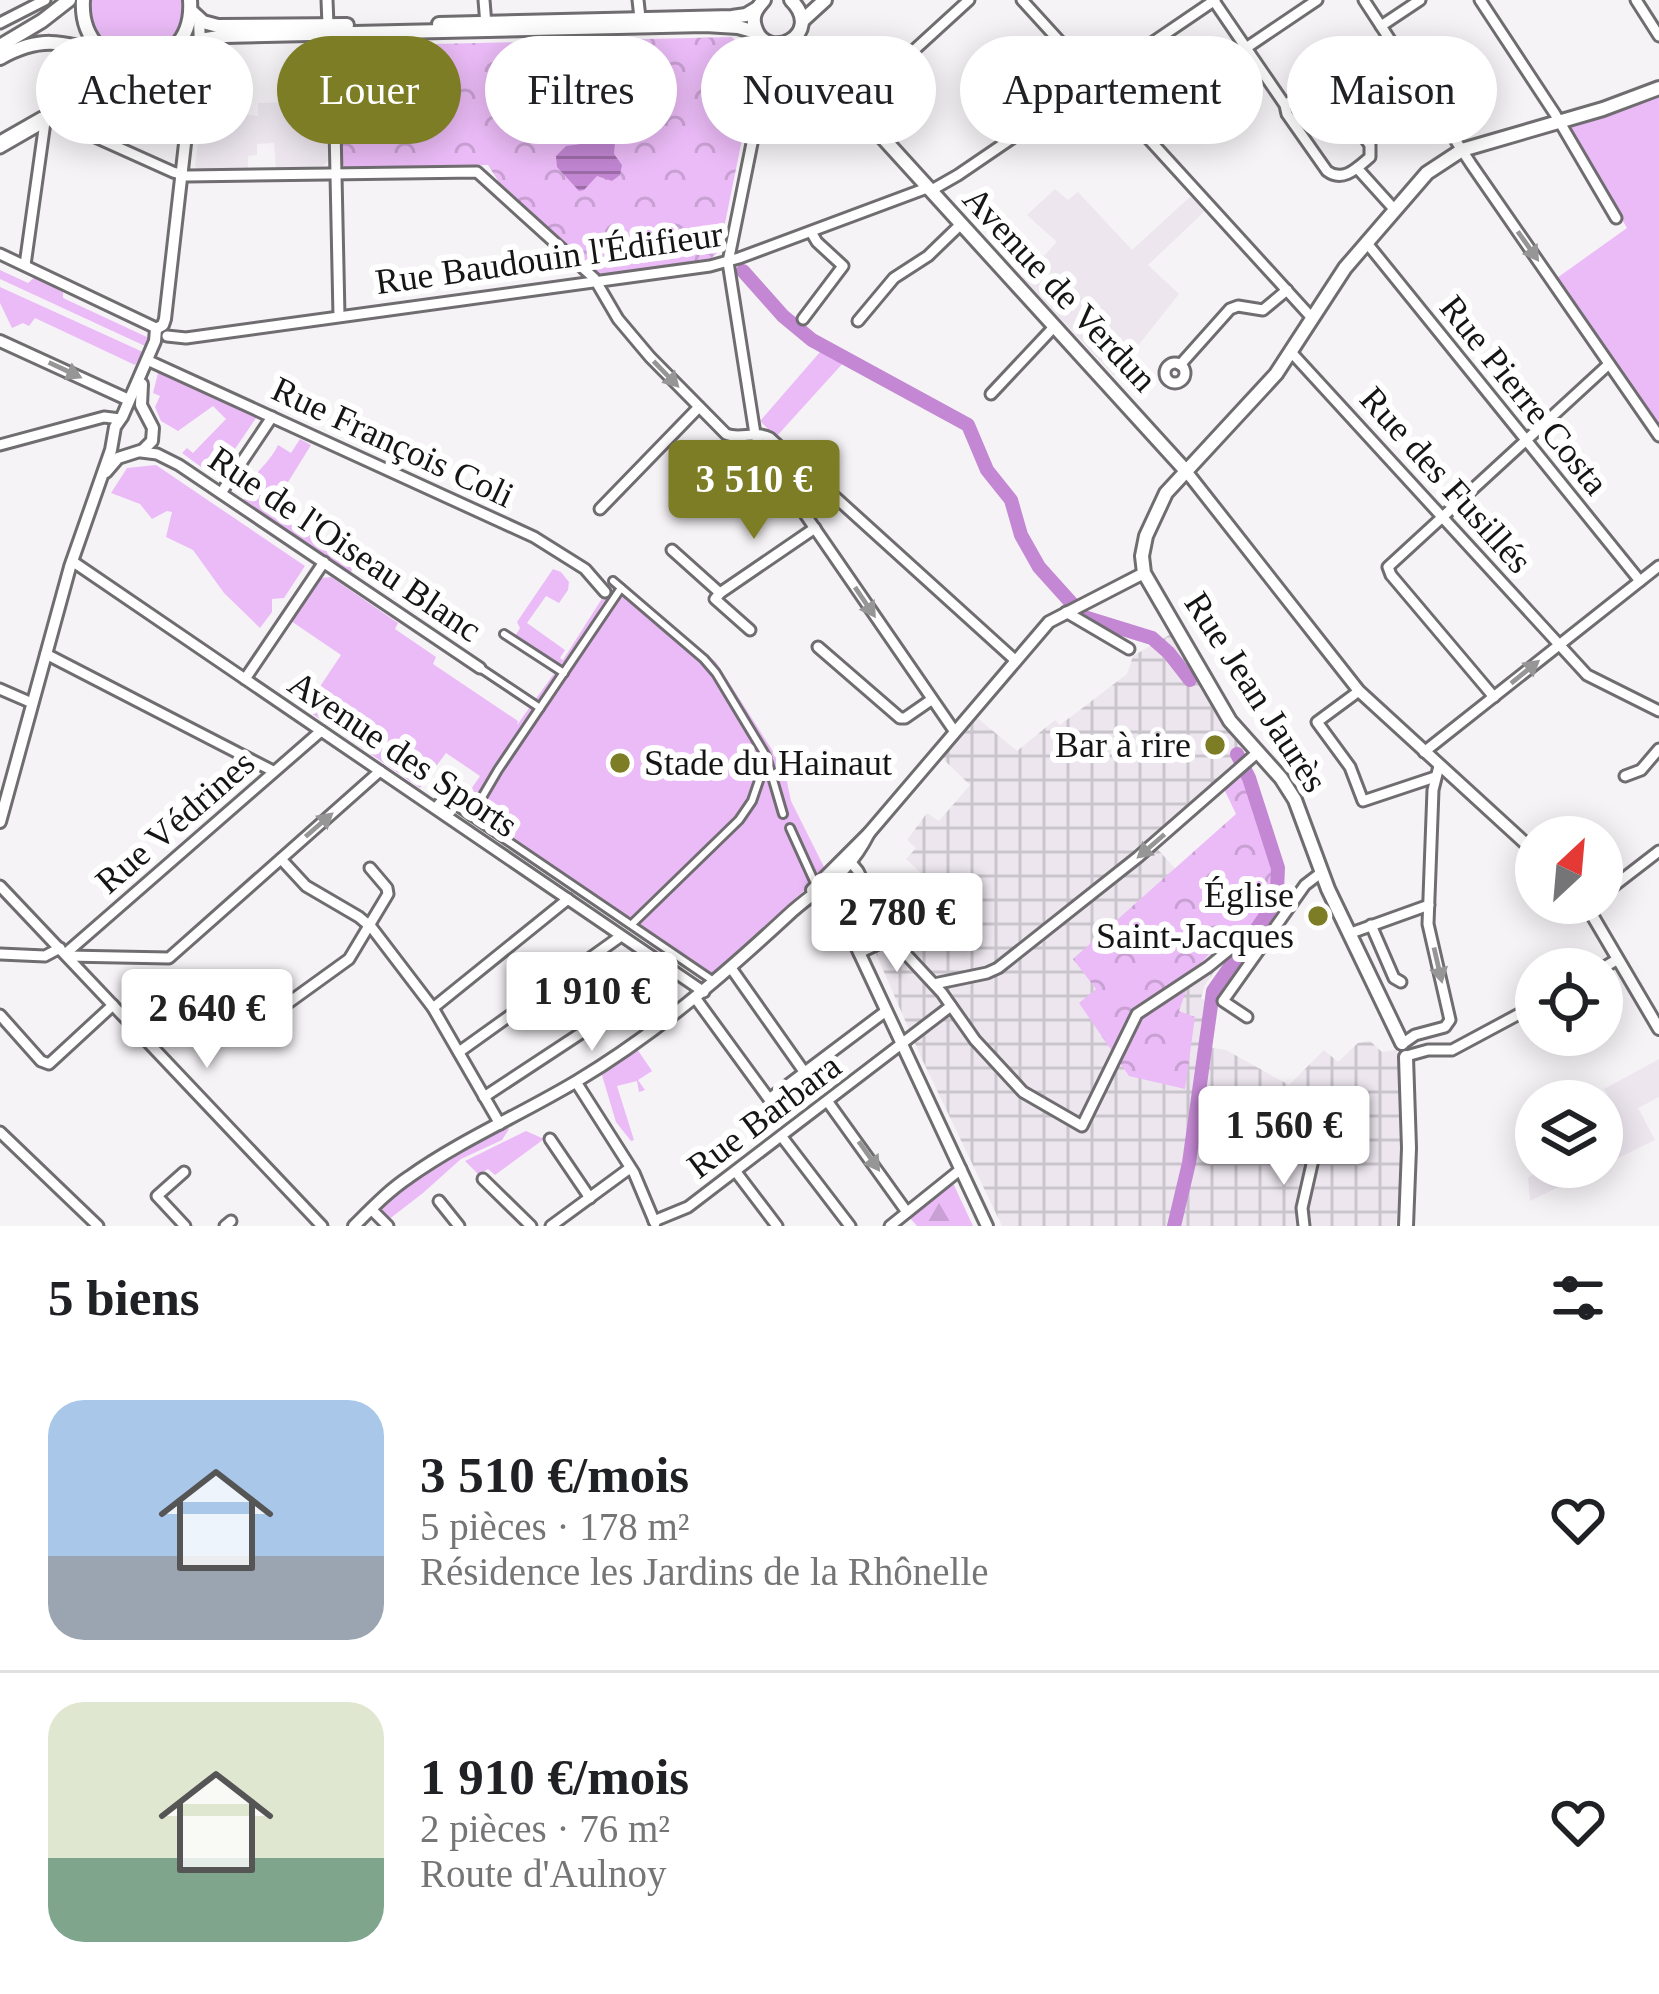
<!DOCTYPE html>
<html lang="fr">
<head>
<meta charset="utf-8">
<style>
	:root { --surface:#fff; --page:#f2f2f2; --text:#202124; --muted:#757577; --line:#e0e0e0; --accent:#7d7d25 }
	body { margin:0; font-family:Georgia,serif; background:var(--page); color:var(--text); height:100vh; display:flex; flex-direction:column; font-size:45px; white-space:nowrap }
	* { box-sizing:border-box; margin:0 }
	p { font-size:39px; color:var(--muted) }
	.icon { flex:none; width:66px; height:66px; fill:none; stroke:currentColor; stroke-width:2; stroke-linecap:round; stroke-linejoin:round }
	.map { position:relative; height:1226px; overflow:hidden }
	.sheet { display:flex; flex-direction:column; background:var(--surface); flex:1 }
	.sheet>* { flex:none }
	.top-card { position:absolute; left:36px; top:36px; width:1587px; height:108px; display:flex; gap:24px }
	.needle { width:78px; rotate:26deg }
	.tools { position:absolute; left:1515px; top:816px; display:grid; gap:24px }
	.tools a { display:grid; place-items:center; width:108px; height:108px; border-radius:50%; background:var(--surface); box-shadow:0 6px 30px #0003; font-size:60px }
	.price { position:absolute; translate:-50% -102px; padding:0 27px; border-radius:12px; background:#fff; color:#222; font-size:39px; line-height:78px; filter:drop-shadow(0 3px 6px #0008) }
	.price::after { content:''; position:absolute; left:50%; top:72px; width:36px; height:27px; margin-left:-18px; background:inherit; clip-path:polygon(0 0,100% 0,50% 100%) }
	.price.current { background:var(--accent); color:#fff }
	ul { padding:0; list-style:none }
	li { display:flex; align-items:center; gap:36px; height:300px; padding:0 48px }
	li+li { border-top:3px solid var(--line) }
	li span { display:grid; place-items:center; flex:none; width:336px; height:240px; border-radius:36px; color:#555 }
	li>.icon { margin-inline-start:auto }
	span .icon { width:144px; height:144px; fill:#fffc; stroke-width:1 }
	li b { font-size:51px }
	h2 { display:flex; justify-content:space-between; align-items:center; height:144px; padding:0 48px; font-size:51px }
	.pill { padding:0 42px; border-radius:54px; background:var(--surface); box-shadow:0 6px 30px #0003; font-size:42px; line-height:108px }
	.pill.current { background:var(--accent); color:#fff }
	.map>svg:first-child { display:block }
	.built { fill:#ede6ef }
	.industrial { fill:url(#industrial-grid) }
	.grass { fill:#ebbbf7 }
	.forest { fill:url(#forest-firs) }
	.park { fill:url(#park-crowns) }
	.water { fill:url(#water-rules) }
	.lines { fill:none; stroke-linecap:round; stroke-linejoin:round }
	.river { stroke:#c387d3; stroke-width:14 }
	.pedestrian-casing { stroke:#706d70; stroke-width:12 }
	.minor-casing { stroke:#706d70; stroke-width:15 }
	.tertiary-casing { stroke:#706d70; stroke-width:16 }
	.secondary-casing { stroke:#706d70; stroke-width:18 }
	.pedestrian { stroke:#fff; stroke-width:6 }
	.minor { stroke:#fff; stroke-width:9 }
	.tertiary { stroke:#fff; stroke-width:10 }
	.secondary { stroke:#fff; stroke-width:12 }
	.oneway { fill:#969696 }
	.poi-dot { fill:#7d7d25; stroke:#fff; stroke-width:4.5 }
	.labels { text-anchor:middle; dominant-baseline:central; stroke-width:12; stroke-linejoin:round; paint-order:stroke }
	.street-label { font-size:36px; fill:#161516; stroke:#fff }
	.poi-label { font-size:36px; fill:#161516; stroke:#fff; text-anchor:end }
</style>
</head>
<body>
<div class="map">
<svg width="1659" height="1226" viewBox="0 0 1659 1226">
	<defs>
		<pattern id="industrial-grid" width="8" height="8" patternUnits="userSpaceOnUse" patternTransform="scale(3)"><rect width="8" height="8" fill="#ede6ef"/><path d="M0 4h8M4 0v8" fill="none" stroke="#cac4cc"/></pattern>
		<pattern id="forest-firs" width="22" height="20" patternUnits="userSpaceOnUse" patternTransform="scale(3)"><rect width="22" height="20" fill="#ebbbf7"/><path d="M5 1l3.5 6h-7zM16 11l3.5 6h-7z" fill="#c9a0d3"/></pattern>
		<pattern id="park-crowns" width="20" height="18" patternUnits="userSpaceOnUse" patternTransform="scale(3)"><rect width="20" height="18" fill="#ebbbf7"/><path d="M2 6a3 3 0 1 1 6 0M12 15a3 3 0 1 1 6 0" fill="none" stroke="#c9a0d3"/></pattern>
		<pattern id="water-rules" width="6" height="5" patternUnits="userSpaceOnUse" patternTransform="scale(3)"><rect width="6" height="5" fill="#c387d3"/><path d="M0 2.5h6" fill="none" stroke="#9d6daa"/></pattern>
	</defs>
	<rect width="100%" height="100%" fill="#f6f3f6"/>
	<g class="built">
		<path d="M 299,102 L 300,111 L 327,112 L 328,161 L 323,166 L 276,169 L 274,143 L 257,144 L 257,155 L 248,156 L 248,168 L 201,170 L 195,167 L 202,109 L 258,116 L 258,103 Z"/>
		<path d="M 1055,189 L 1068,200 L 1078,192 L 1132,250 L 1192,195 L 1206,210 L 1148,265 L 1179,294 L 1114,376 L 1023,278 L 1057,242 L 1027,215 Z"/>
		<path d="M 1659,1059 L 1659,1097 L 1638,1108 L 1655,1140 L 1602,1166 L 1602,1101 L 1598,1101 L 1608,1095 L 1604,1089 Z"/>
		<path d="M 1536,1134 L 1536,1167 L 1600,1167 L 1530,1201 L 1528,1178 L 1536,1173 L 1520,1143 Z"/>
	</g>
	<path class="industrial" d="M 1171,634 L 1247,756 L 1152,843 L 1237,937 L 1205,985 L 1201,998 L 1208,1003 L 1203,1046 L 1226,1050 L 1289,1085 L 1324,1050 L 1338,1062 L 1358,1043 L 1370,1041 L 1382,1052 L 1397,1050 L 1403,1145 L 1396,1226 L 1002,1226 L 921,1057 L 864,926 L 931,883 L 906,859 L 916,848 L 907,840 L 927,813 L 939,821 L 970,785 L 941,757 L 975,716 L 1017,751 L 1055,720 L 1060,725 L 1127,674 L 1133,656 Z"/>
	<g class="grass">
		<path d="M 92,0 L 181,0 C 188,72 86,72 92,0 Z"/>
		<path d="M 1659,96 L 1659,424 L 1557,278 L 1627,228 L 1569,128 Z"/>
		<path d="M 0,270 L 28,283 L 34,278 L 63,292 L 63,298 L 149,338 L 145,346 L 0,279 Z"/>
		<path d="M 0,287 L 143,352 L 135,365 L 35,318 L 29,326 L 23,323 L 12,328 L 0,303 Z"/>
		<path d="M 820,352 L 844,362 L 776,437 L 760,421 Z"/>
		<path d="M 159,369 L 256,414 L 256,418 L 220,471 L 208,472 L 182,453 L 187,448 L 193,453 L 226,419 L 213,406 L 178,431 L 161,421 L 155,407 L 160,396 L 153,393 Z"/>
		<path d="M 300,439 L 311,445 L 272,508 L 323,542 L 325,550 L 353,569 L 350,573 L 244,500 C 250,472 267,468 278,445 L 291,453 Z"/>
		<path d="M 156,465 L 305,566 L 284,598 L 272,599 L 272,612 L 260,628 L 224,593 L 193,550 L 166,537 L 172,512 L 167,511 L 152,519 L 140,504 L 111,493 L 127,468 Z"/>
		<path d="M 553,569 L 561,572 L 569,582 L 568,590 L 559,603 L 546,596 L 527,623 L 565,650 L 560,658 L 563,660 L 615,578 L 716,662 L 774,753 L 786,777 L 791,801 L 826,871 L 704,980 L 457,810 L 480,776 L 446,753 L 420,788 L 305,709 L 341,655 L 291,621 L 321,578 L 331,577 L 398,623 L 395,629 L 436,657 L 433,664 L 518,721 L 517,725 L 558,668 L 514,638 L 520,628 L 517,622 L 521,616 Z"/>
		<path d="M 637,1049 L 652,1071 L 638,1080 L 645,1090 L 639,1092 L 637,1081 L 617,1086 L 634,1140 L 631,1141 L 616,1122 L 601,1072 Z"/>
		<path d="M 507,1127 L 509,1129 L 502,1140 L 461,1159 L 423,1193 L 388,1220 L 383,1215 L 382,1205 C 422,1174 464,1151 507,1127 Z"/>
		<path d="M 526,1131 L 544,1139 L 495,1175 L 488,1169 L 479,1175 L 465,1161 Z"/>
	</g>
	<path class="forest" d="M 952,1181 L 973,1226 L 917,1226 L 909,1217 Z"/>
	<g class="park">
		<path d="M 732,37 L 757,65 L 721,243 L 719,251 L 708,261 L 601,275 L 499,182 L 488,165 L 345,168 L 342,162 L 340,51 L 344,46 Z"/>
		<path d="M 1242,773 L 1273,866 L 1274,886 L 1266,907 L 1245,937 L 1213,950 L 1193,971 L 1179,1011 L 1195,1017 L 1185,1089 L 1129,1076 L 1079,1003 L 1096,989 L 1073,959 L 1236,814 L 1224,789 Z"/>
	</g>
	<path class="water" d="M 603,141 L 615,142 L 614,154 L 622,165 L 620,175 L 612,181 L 597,176 L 584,190 L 579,191 L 557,167 L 556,156 L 566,146 Z"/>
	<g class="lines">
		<g class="river">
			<path d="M 743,271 L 783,316 L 812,340 L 968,425 L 987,470 L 1011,500 L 1021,535 L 1039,567 L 1084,617 L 1152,638 L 1169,653 L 1190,680"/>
			<path d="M 1174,1226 L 1189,1163 L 1213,991 L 1269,911 L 1277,890 L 1278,868 L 1249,778 L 1237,754"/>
		</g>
		<g class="pedestrian-casing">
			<g id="pedestrian">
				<path d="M 613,581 L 704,659 L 716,673 L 766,756 L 783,814"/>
				<path d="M 504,634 L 564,673"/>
				<path d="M 480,668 L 540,708"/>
				<path d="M 434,808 L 443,797 L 715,982"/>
				<path d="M 471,816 L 498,770 L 621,588"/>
				<path d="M 790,828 L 815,883"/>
				<path d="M 632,924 L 739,820 L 752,801 L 765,763"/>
			</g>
		</g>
		<g class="minor-casing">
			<g id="minor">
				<path d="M 327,0 L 328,25 L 333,34 L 339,316"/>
				<path d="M 484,0 L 486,25"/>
				<path d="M 638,0 L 640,18"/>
				<path d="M 1022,0 L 1312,318"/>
				<path d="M 1364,0 L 1471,164 L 1659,436"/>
				<path d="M 1480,0 L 1555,114 L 1616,218"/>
				<path d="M 1636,0 L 1659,36"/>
				<path d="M 1214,1 L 1285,105 L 1287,114 L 1327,171 C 1343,183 1357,168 1370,157 L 1370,145 L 1326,84 L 1317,83 L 1285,105"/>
				<path d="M 0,23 L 45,0"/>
				<path d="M 1381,26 L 1420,0"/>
				<path d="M 769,43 L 769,59 L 728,262 L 755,434 L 765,456 L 955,732"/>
				<path d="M 1246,48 L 1317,0"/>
				<path d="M 89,92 C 102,82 106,64 101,49"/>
				<path d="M 752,138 L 853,106 L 969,0"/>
				<path d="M 0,141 L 42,117"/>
				<path d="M 0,148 L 97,92 L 124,61"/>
				<path d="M 1357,168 L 1394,209"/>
				<path d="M 930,191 L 958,175 L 1215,0"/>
				<path d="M 1366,242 L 1640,581"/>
				<path d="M 0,254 L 156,328"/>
				<path d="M 25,265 L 46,115 L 173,172 L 187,176 L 477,172 L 594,278 L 618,319 L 650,357 L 726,434 C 740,440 756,430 770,438 L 1016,661"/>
				<path d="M 803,319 L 843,266 L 817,242 L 811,232"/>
				<path d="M 858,321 L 894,278 L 928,256 L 960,225"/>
				<path d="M 167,336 L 186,338 L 710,266 L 739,258 L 927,188"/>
				<path d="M 1291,352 L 1587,675 L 1659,711"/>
				<path d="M 147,360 L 534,537 L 585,569 L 605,592"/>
				<circle cx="1175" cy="373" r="10"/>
				<path d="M 1180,365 L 1230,309 L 1238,306 L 1263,310 L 1287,290"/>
				<path d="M 991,394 L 1053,328"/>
				<path d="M 0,445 L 104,417 L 120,419"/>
				<path d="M 141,452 L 157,454 L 179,465 L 480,668"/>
				<path d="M 221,493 L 272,417"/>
				<path d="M 600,509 L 699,407"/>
				<path d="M 672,550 L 720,593 L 715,599 L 750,630"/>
				<path d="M 72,561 L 704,992"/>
				<path d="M 720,593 L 815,528"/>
				<path d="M 1066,612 L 1129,649"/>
				<path d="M 818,647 L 900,718 L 905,718 L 931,700"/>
				<path d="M 46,654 L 273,771"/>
				<path d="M 245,679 L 324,562"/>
				<path d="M 0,689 L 32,703"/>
				<path d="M 1359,691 L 1317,722 L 1350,767 L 1363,801 L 1435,777"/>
				<path d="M 1494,697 L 1391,575 L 1388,567 L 1609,364"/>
				<path d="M 1424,752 L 1659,566"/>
				<path d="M 1625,776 L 1641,770 L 1659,749"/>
				<path d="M 281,859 L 306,886 L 359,917 L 372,928 L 433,1008 L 500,1124"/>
				<path d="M 849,860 L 858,871 L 891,938 L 942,993 L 975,1040 L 1023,1092 L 1082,1126 L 1137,1014 L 1208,967 L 1235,945 L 1255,955"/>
				<path d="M 0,886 L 322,1226"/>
				<path d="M 1602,895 L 1659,851"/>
				<path d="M 1371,925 L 1394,978 L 1401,982"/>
				<path d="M 1351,933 L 1429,905"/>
				<path d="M 859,953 L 891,938"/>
				<path d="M 0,954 L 45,956 L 60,948"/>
				<path d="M 65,954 L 321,731"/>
				<path d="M 67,956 L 169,958 L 380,771"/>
				<path d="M 731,968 L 805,1073"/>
				<path d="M 1601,969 L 1618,959"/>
				<path d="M 934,984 L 987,973 L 998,968 L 1138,857 L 1257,753"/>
				<path d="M 257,987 L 277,1011 L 349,959 L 388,894 L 387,888 L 370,868"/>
				<path d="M 696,999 L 769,1099 L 886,1011"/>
				<path d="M 433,1008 L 568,899"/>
				<path d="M 0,1015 L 41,1061 L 49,1064 L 113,1005"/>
				<path d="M 1247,1017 L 1223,1001 L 1305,885 L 1322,872"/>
				<path d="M 1405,1042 L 1415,1035 L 1445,1027 L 1450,1020 L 1428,924 L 1433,790 L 1439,766"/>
				<path d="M 459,1052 L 621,936"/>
				<path d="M 1410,1055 L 1428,1050 L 1452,1050 L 1536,1005"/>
				<path d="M 576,1082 L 634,1173 L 655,1223"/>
				<path d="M 484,1097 L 674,972"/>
				<path d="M 828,1102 L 907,1212"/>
				<path d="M 0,1132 L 98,1226"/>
				<path d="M 782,1137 L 850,1226"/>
				<path d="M 550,1139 L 590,1198"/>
				<path d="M 184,1172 L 157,1196 L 185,1226"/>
				<path d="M 736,1172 L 777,1226"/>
				<path d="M 483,1179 L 531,1226"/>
				<path d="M 439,1201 L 459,1226"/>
				<path d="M 371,1209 L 388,1226"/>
				<path d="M 654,1221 L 688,1207 L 951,1006"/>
				<path d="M 225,1226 L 231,1221"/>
				<path d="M 551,1226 L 630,1168"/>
				<path d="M 890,1226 L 961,1169"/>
				<path d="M 1304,1226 L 1302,1208 L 1317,1142"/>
			</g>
		</g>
		<g class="tertiary-casing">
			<g id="tertiary">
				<path d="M 195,87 L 200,45 L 199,19"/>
				<path d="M 0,341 L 129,400"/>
				<path d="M 1186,471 L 1359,691 L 1536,853"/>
				<path d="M 106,472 L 118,458 L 143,450 L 152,441 L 153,428 L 141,405 L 142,384"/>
				<path d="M 0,822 L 70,567 L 111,450 L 115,427 L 122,417 L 155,341 L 156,329 L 163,325 L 165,319 L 187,126 L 189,71 L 182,59 L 164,55"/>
				<path d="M 830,881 L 846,911 L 849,924"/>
				<path d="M 820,885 L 831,898 L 850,933 L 987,1226"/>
				<path d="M 812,890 L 869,833 L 1049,622 L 1144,573"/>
				<path d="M 1585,903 L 1659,1029"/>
				<path d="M 354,1226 C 371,1209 388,1191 409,1177 C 461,1140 522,1114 577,1081 C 654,1035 720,978 786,917 C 821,884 846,879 869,833"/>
			</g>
		</g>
		<g class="secondary-casing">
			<g id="secondary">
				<path d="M 83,0 C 78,82 196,83 190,0"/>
				<path d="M 764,0 C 757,8 751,15 755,27 C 766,64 826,35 791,0"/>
				<path d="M 191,11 L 203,22 L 218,26 L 347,25"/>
				<path d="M 802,21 L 825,0"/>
				<path d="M 439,24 L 732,17 L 746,15 L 756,9"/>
				<path d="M 793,39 L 1186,471"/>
				<path d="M 0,46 L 42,21 L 69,0"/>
				<path d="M 169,52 L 200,40 L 225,36 L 705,25 L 738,27 L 756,32"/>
				<path d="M 0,58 C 39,36 61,41 102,54"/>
				<path d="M 1402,1043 L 1328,889 L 1295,800 L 1281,778 L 1230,721 L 1144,573 L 1142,556 L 1146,536 L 1166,493 L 1276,374 L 1345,268 L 1427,173 L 1462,150 L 1603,109 L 1659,88"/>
				<path d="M 1406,1057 L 1409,1148 L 1406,1226"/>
			</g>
		</g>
		<use href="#pedestrian" class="pedestrian"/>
		<use href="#minor" class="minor"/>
		<use href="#tertiary" class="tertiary"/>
		<use href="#secondary" class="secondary"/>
	</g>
	<defs><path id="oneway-solid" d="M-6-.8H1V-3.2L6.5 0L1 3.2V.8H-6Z" transform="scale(3)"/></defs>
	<g class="oneway">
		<use href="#oneway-solid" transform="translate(1528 246) rotate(55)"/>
		<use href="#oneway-solid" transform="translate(65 370) rotate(25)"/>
		<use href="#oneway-solid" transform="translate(666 374) rotate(46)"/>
		<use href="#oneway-solid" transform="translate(865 602) rotate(56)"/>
		<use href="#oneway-solid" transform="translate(1525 672) rotate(-39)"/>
		<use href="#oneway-solid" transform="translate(319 825) rotate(-41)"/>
		<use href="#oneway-solid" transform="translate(1151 846) rotate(139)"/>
		<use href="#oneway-solid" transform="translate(1438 965) rotate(77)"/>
		<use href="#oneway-solid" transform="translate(869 1156) rotate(55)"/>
	</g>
	<g class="poi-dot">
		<circle cx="1215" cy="745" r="12"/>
		<circle cx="620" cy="763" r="12"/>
		<circle cx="1318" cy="916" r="12"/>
	</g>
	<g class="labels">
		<g class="street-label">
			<text transform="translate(549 258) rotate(-8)">Rue Baudouin l'Édifieur</text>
			<text transform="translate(1060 289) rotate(47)">Avenue de Verdun</text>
			<text transform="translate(1524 395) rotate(51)">Rue Pierre Costa</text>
			<text transform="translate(393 442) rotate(25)">Rue François Coli</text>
			<text transform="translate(1446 480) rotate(48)">Rue des Fusillés</text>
			<text transform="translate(345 544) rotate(34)">Rue de l'Oiseau Blanc</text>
			<text transform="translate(1256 692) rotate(57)">Rue Jean Jaurès</text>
			<text transform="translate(403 754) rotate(34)">Avenue des Sports</text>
			<text transform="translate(175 822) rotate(-41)">Rue Védrines</text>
			<text transform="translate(764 1116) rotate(-37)">Rue Barbara</text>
		</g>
		<g class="poi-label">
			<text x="1191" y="745">Bar à rire</text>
			<text x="644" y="763" text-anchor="start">Stade du Hainaut</text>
			<text x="1294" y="895">Église<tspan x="1294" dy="41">Saint-Jacques</tspan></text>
		</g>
	</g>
</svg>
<div class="tools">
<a><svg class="needle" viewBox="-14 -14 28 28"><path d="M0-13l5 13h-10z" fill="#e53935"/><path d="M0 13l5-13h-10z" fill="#757577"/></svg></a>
<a><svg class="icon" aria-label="locate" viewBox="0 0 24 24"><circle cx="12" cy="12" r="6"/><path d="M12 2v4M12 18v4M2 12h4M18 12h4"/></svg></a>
<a><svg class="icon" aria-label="layers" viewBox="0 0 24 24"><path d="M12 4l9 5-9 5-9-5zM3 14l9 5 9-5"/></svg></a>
</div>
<b class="price current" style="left:754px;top:542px">3 510 €</b>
<b class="price" style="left:897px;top:975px">2 780 €</b>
<b class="price" style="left:592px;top:1054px">1 910 €</b>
<b class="price" style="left:207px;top:1071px">2 640 €</b>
<b class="price" style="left:1284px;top:1188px">1 560 €</b>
<div class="top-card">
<a class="pill">Acheter</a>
<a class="pill current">Louer</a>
<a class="pill">Filtres</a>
<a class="pill">Nouveau</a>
<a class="pill">Appartement</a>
<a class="pill">Maison</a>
</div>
</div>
<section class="sheet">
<h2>5 biens<svg class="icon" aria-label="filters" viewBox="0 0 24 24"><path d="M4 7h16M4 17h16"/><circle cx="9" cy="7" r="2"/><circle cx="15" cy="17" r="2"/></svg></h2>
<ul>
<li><span style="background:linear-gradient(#a9c7e8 65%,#9aa5b1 0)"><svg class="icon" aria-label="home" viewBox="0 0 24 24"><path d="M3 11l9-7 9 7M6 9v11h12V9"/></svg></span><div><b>3 510 €/mois</b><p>5 pièces · 178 m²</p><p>Résidence les Jardins de la Rhônelle</p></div><svg class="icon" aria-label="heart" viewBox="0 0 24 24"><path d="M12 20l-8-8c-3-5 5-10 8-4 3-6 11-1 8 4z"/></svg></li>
<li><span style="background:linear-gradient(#dfe7d0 65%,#7fa58c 0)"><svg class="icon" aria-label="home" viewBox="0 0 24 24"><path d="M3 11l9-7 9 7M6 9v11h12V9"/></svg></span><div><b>1 910 €/mois</b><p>2 pièces · 76 m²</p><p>Route d'Aulnoy</p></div><svg class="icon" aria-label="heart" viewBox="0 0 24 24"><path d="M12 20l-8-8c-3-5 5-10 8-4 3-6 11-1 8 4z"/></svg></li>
</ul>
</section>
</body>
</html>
